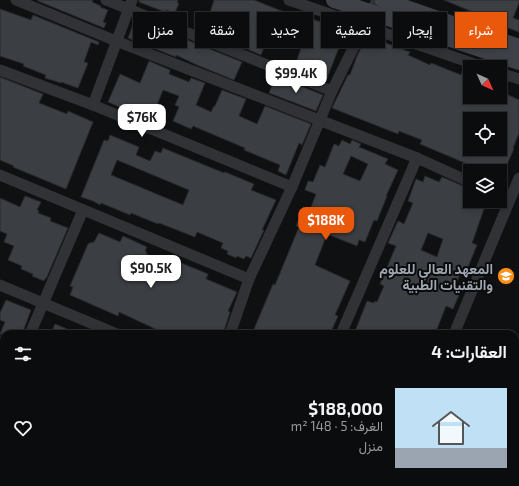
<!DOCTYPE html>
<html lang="ar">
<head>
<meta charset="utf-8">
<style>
	:root { --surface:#0b0c0d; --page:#191a1b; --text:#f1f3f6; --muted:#9a9b9d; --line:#2b2c2e; --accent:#ea580c }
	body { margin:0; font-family:"Exo 2",Vazirmatn,sans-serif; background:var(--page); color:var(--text); direction:rtl; height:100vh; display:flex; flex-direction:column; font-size:15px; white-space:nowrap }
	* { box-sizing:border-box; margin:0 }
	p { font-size:13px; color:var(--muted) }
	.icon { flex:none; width:22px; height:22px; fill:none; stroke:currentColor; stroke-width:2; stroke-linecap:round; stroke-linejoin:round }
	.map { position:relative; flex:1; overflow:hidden; direction:ltr }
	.details { position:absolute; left:0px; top:330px; width:519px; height:156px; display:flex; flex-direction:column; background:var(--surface); border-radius:12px 12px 0 0; box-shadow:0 2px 6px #0003,0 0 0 1px var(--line); direction:rtl }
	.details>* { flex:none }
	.top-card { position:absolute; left:12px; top:12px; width:495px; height:36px; direction:rtl; display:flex; gap:8px }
	.needle { width:26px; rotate:135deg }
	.tools { position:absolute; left:463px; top:60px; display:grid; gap:8px }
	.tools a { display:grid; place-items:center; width:44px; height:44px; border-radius:0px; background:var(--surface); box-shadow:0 2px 6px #0003,0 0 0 1px var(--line); font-size:20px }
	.price { position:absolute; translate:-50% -34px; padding:0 9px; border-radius:8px; background:#fff; color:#222; font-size:13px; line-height:26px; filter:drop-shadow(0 1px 2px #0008) }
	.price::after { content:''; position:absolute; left:50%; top:24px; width:12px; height:9px; margin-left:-6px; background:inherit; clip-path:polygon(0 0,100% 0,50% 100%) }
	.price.active { background:var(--accent); color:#fff }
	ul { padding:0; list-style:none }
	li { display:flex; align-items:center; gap:12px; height:100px; padding:0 12px }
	li span { display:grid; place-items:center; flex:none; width:112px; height:80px; border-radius:0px; color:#555 }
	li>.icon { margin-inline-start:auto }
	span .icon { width:48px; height:48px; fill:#fffc; stroke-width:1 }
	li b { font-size:17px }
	h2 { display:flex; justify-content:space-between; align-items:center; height:48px; padding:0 12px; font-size:17px }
	.pill { padding:0 14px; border-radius:0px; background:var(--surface); box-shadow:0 2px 6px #0003,0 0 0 1px var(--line); font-size:14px; line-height:36px }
	.pill.active { background:var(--accent); color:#fff }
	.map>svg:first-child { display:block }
	.building { fill:#3b3e42; stroke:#292a2d; fill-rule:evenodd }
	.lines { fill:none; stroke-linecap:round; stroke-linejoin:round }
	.street { stroke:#303236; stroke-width:11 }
	.secondary { stroke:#3e4147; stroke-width:16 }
	.labels { text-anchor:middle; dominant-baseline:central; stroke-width:4; stroke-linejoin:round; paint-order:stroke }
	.poi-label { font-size:14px; font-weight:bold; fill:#9fa8b4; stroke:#0b0b0c; text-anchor:end }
</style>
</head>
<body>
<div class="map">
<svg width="519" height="486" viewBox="0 0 519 486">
	<rect width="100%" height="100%" fill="#0f1011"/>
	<g class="building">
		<path d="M 38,0 L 93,0 L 92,2 L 101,6 L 100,7 L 108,10 L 103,22 L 106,23 L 104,28 L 38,1 Z"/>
		<path d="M 139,0 L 178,0 L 177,3 L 179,3 L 175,13 L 166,10 L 165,12 L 139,2 Z"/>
		<path d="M 214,0 L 254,0 L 279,10 L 312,21 L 312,19 L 338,28 L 343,37 L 326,81 L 294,68 L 302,46 L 269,35 L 261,55 L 240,46 L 243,39 L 206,25 Z"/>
		<path d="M 444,0 L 519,0 L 519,3 L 513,18 L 519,20 L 519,32 L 491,22 L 491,21 L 480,15 Z"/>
		<path d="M 0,9 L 31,20 L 33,15 L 99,42 L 98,45 L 91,42 L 84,62 L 88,63 L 78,88 L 61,82 L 61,83 L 45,78 L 46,75 L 23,66 L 24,64 L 0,56 Z"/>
		<path d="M 135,19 L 242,62 L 234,80 L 197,65 L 176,55 L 176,57 L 128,38 Z"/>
		<path d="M 367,36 L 410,52 L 408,55 L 430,65 L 431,63 L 461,75 L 463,69 L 470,72 L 470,97 L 500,97 L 500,91 L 519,100 L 519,133 L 513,148 L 514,149 L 504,171 L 484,171 L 420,144 L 422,140 L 399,131 L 398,134 L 332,108 L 348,75 L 350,75 L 357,56 ZM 470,119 L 500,119 L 500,149 L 470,149 Z"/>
		<path d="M 149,61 L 170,70 L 169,74 L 189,82 L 191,78 L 205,83 L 196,105 L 211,112 L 214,106 L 215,106 L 222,90 L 246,99 L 239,116 L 257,124 L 265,106 L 311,124 L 302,145 L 299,143 L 286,175 L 278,171 L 280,165 L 244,150 L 245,148 L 193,126 L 191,129 L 173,121 L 179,107 L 175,105 L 179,96 L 163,90 L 153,115 L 138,108 L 136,114 L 108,102 L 120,74 L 140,83 Z"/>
		<path d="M 276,76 L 323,95 L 316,111 L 269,93 Z"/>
		<path d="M 0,77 L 43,94 L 39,103 L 67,114 L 68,111 L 93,122 L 66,189 L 13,167 L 14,166 L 0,160 Z"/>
		<path d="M 110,135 L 139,147 L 136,155 L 150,161 L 155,151 L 161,153 L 163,148 L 224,173 L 225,172 L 254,184 L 251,190 L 276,200 L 262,230 L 264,230 L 251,258 L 246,256 L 244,259 L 237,256 L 236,258 L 227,254 L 228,251 L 221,248 L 223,243 L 197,232 L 195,237 L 159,223 L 158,224 L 131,213 L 130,215 L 101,203 L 100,205 L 93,201 L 81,197 L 104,140 L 108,141 ZM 117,160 L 189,190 L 183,205 L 111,175 Z"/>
		<path d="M 342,140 L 350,144 L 352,140 L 361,144 L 359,147 L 388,159 L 385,164 L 398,170 L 386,196 L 387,196 L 377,221 L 374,220 L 365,242 L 359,240 L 357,246 L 327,234 L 315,265 L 350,281 L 335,315 L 338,316 L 330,334 L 252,334 L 273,284 L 275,285 L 299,227 L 296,226 L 303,207 L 310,210 L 316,194 L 305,190 L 308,181 L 313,182 L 320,165 L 325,167 L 334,144 L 339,146 ZM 351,156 L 368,164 L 360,181 L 343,174 Z"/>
		<path d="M 425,176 L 439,182 L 442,177 L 470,189 L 470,201 L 486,201 L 483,209 L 484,209 L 472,243 L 477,245 L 466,272 L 462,270 L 455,286 L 462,288 L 453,309 L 446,306 L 435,334 L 354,334 L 367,301 L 374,303 L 375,301 L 377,302 L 384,286 L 380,284 L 396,246 L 388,243 L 398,221 L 404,224 L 413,203 L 408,201 L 416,179 L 423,182 ZM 428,233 L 443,239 L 437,257 L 421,250 Z"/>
		<path d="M 25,196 L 41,202 L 37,210 L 39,211 L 38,213 L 51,218 L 50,221 L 68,228 L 46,279 L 45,278 L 44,281 L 32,276 L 33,274 L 21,269 L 22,266 L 8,260 L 14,246 L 4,242 L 7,234 L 0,231 L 0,198 L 20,207 Z"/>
		<path d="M 99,233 L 120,242 L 123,236 L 147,247 L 145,251 L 147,252 L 146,254 L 173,264 L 174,260 L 208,274 L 206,279 L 237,292 L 228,311 L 230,312 L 223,334 L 161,334 L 162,332 L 119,312 L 118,316 L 70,295 L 73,287 L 70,286 L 88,244 L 90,243 L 94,242 Z"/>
		<path d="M 6,300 L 31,310 L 22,334 L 0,334 L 5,322 L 0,320 L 0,313 Z"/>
		<path d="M 55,324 L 79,334 L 51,334 Z"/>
	</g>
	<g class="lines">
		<g class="street">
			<path d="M 16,0 L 116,41 L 319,120 L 417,158 L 470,182"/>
			<path d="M 106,0 L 332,91"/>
			<path d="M 289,0 L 483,67"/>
			<path d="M 0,70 L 93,105 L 292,187"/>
			<path d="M 500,73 L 519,79"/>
			<path d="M 93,105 L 132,0"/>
			<path d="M 0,175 L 249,279"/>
			<path d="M 0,285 L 117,334"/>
			<path d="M 30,334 L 83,210"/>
			<path d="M 230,334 L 249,279 L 292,187 L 332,91 L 377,0"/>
			<path d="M 341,334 L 417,158"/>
			<path d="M 454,334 L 519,178"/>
			<path d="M 515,388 L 519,390"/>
			<path d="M 0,405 L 4,395"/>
			<path d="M 206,482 L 216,486"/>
			<path d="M 469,482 L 479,486"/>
			<path d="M 277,486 L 278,482"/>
			<path d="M 391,486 L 392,482"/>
		</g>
		<g class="secondary">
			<path d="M 334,0 L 519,62"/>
			<path d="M 383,0 L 519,47"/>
		</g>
	</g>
	<defs>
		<g id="university-disc" transform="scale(0.9)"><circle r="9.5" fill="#ff911a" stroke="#0b0b0c"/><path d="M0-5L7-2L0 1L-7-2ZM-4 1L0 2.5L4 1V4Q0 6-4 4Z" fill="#fff"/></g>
	</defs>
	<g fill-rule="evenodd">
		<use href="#university-disc" x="506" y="276"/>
	</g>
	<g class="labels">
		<g class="poi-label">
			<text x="493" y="268">المعهد العالي للعلوم<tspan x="493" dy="16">والتقنيات الطبية</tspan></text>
		</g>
	</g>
</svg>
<div class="tools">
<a><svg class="needle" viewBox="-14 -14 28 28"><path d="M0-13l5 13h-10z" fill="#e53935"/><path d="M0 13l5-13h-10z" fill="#9a9b9d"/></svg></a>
<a><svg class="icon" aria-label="locate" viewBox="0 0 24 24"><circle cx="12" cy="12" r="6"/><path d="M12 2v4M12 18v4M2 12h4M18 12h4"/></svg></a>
<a><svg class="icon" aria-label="layers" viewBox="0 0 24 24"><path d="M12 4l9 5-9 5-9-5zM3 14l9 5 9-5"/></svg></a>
</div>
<b class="price" style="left:296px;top:94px">$99.4K</b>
<b class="price" style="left:142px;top:138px">$76K</b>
<b class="price active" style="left:326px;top:241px">$188K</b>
<b class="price" style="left:151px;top:289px">$90.5K</b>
<div class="top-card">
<a class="pill active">شراء</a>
<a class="pill">إيجار</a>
<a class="pill">تصفية</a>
<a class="pill">جديد</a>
<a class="pill">شقة</a>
<a class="pill">منزل</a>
</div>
<section class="details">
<h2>العقارات: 4<svg class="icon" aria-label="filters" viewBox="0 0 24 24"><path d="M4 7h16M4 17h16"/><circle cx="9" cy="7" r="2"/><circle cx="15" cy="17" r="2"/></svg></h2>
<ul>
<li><span style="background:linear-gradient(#bfe0f5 75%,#9aa5b1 0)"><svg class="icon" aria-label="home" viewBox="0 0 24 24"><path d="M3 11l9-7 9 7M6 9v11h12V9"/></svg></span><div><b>$188,000</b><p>الغرف: 5 · 148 m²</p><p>منزل</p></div><svg class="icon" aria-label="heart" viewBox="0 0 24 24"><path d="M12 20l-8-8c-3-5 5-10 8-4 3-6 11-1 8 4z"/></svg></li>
</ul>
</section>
</div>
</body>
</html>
